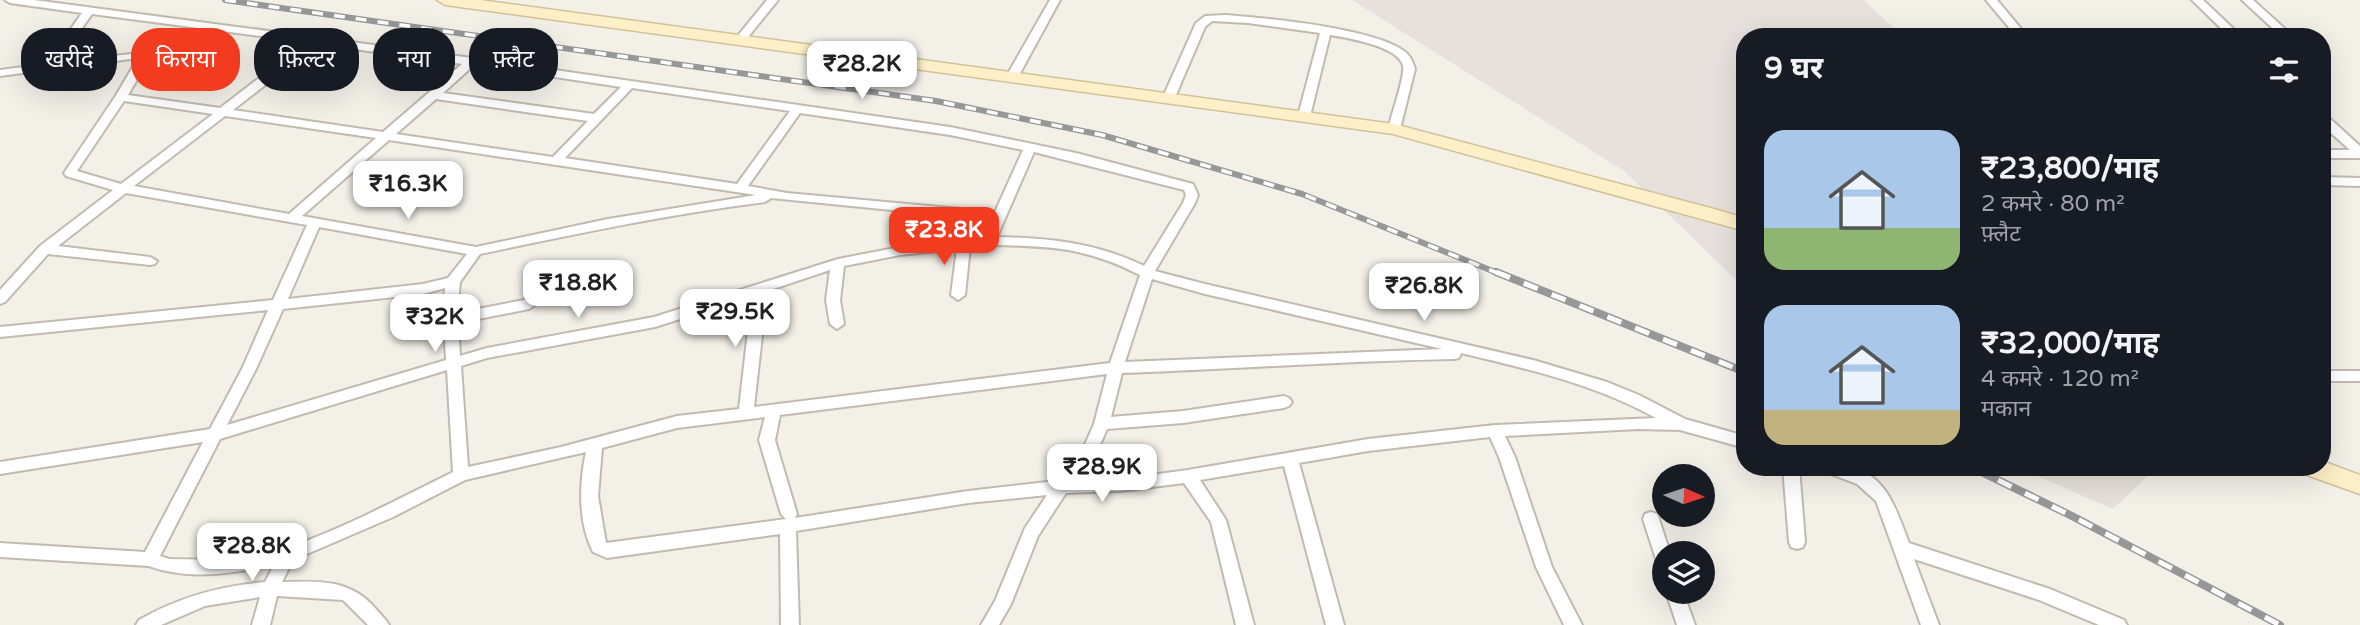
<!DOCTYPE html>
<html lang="hi">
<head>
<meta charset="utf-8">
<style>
	:root { --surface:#171b24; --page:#242831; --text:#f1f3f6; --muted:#9ea1a6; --accent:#f33b1f }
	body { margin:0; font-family:"Varela Round","Noto Sans Devanagari",sans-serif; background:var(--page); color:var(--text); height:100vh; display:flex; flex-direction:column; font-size:26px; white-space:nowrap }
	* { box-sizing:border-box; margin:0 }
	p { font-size:23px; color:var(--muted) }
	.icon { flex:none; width:38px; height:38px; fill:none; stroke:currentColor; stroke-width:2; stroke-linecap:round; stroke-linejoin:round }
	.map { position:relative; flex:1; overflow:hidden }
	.panel { position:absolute; left:1736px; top:28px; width:595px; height:448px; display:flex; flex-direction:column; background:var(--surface); border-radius:28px; box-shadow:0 7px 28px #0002 }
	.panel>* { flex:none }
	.guide { position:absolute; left:21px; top:28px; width:665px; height:63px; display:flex; gap:14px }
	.needle { width:46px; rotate:93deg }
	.tools { position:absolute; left:1652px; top:464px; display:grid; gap:14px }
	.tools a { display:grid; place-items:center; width:63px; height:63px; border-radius:50%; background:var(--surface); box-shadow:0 7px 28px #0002; font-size:35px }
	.price { position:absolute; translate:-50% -60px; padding:0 16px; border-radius:14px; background:#fff; color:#222; font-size:23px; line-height:46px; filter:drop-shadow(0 2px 4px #0008) }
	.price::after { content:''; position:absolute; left:50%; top:42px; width:21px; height:16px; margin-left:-10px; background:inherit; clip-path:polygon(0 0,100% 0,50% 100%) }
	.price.on { background:var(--accent); color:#fff }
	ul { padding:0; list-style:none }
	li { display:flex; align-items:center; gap:21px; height:175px; padding:0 28px }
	li span { display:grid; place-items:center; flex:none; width:196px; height:140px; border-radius:21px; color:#555 }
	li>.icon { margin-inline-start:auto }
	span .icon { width:84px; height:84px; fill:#fffc; stroke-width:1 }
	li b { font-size:30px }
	h2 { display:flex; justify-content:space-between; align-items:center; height:84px; padding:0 28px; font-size:30px }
	.tag { padding:0 24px; border-radius:28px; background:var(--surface); box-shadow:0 7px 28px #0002; font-size:24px; line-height:63px }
	.tag.on { background:var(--accent); color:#fff }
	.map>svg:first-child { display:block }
	.industrial { fill:#e6e1dc }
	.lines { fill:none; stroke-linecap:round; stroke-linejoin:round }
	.street-casing { stroke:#c2baae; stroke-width:4 }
	.secondary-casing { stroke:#d2c299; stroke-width:3 }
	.street { fill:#fff; fill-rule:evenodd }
	.secondary { fill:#fdefc8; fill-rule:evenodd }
	.rail-far1-casing { stroke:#979797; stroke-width:6 }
	.rail-casing { stroke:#979797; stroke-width:8 }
	.rail-far1 { stroke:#fff; stroke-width:3.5; stroke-dasharray:11; stroke-linecap:butt }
	.rail { stroke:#fff; stroke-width:5; stroke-dasharray:15; stroke-linecap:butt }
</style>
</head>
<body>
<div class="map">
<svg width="2360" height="625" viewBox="0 0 2360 625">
	<rect width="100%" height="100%" fill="#f3f0e8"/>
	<g class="industrial">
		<path d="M 1352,0 L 1863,0 L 1904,37 L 1745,37 L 1745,289 L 1624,171 Z"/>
		<path d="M 2017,467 L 2152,467 L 2155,469 L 2113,509 Z"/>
	</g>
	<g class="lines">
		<g class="street-casing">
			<g id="street">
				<path d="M 5,0 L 34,0 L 472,58 L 950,127 L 1076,153 L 1193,184 L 1198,195 L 1195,203 L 1155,271 L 1205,284 L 1533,360 L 1607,382 L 1639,395 L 1685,419 L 1745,436 L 1745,448 L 1680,430 L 1638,429 L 1505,436 L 1515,457 L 1552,567 L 1582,625 L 1564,625 L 1536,567 L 1499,457 L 1490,437 L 1368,451 L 1299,463 L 1344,625 L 1326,625 L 1284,466 L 1200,480 L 1226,520 L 1254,625 L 1236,625 L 1211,522 L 1184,483 L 1120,491 L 1066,493 L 1038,536 L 1011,604 L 999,625 L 981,625 L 995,601 L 1025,528 L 1047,495 L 968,503 L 796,531 L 799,625 L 781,625 L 780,534 L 607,558 L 593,552 C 578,522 579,484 586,452 L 465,480 L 393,517 L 293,560 L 282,582 C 318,581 350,579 375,608 C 380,614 385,618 389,625 L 368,625 L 343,600 L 277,596 L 270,625 L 252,625 L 260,597 L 205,606 L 161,625 L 136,625 L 139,620 C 179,597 219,586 265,582 L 274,565 C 233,573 190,581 149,566 L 0,557 L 0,543 L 145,552 L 203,442 L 0,474 L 0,462 L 210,429 L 242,369 L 268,310 L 0,337 L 0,327 L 273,300 L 307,225 L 126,193 L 58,246 L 150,257 L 157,261 L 155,264 L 150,265 L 48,254 L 5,302 L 0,304 L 0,290 L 40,246 L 113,190 L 66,176 L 64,173 L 115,97 L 138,58 L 0,76 L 0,70 L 46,64 L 82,13 L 10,3 ZM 92,14 L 306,42 L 220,108 L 128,95 L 152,54 L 150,52 L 58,62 ZM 318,44 L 462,64 L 383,132 L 233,110 ZM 474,65 L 621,87 L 594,114 L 443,93 ZM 632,88 L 790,111 L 737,184 L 565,158 ZM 436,99 L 588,121 L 553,157 L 396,134 ZM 124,101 L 213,114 L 121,184 L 77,171 ZM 800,113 L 950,135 L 1023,150 L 995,212 L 787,193 L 748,186 ZM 225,116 L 376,138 L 289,214 L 134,186 ZM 389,140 L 756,195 L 608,219 L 476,247 L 302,216 ZM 1034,152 L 1184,190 L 1186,195 L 1183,203 L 1144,266 C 1097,243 1050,238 997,237 ZM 771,198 L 992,220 L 984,237 L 900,247 L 838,259 L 654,317 L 487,348 L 460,356 L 458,323 L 529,309 L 536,304 L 529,299 L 457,313 L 460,282 L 480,254 C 575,234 669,214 765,202 ZM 319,227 L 467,254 L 448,278 L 423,284 L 288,299 ZM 989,245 C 1049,246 1085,247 1140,275 L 1110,363 L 754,407 L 767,291 L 830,270 L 826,300 L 830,324 L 837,329 L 844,324 L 840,300 L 844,266 L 900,255 L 957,249 L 951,295 L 958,300 L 965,295 L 970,247 ZM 1152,279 L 1205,294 L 1442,349 L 1125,362 ZM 445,288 L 443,311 L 446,360 L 227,425 L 256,369 L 283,309 L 423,294 ZM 752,296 L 739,409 L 677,416 L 561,447 L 468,467 L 461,366 L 487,358 L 655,327 ZM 1461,353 C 1528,369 1595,384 1656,418 L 1495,425 L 1368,439 L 1188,470 L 1120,479 L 1076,480 L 1095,456 L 1107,429 L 1183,423 L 1284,408 L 1289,406 L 1292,402 L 1289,398 L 1284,396 L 1183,411 L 1111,417 L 1122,373 C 1233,369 1343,361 1454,359 L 1459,358 ZM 447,370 L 453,472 C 399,499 344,528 287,548 C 249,561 208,560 169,559 L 160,556 L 220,439 ZM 1107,374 L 1094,424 L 1083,449 L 1056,481 L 968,491 L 795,518 L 797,514 L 775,440 L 780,415 ZM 765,417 L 759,440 L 781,514 L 786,519 L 606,543 L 598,496 L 602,448 L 677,428 Z"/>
				<path d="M 767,0 L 778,0 L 744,42 L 736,42 L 736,38 Z"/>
				<path d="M 1050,0 L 1060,0 L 1018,77 L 1012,80 L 1008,79 L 1006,77 Z"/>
				<path d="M 1986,0 L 1997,0 L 2028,37 L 2017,37 Z"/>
				<path d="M 2192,0 L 2203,0 L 2242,37 L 2230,37 Z"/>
				<path d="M 2242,0 L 2253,0 L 2294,37 L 2282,37 Z"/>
				<path d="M 1225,15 C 1266,18 1372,28 1404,51 C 1410,55 1413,62 1415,69 L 1400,129 L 1394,133 L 1388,129 C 1391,116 1405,77 1403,66 C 1399,46 1348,38 1330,35 L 1310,116 L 1308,119 L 1300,119 L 1298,116 L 1320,33 L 1248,23 L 1212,21 L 1205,27 L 1175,97 L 1169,100 L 1165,99 L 1163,97 L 1196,23 L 1205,16 Z"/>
				<path d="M 2322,115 L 2326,115 L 2360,146 L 2360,158 L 2322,158 L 2322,150 L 2350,150 L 2322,125 Z"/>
				<path d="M 2322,177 L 2360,178 L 2360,186 L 2322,185 Z"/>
				<rect x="2322" y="371" width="38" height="10"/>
				<path d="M 1783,467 L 1799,467 L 1805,542 L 1803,547 L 1797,549 L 1791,547 L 1789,542 Z"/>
				<path d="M 1821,467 C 1830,467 1841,466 1849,467 C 1887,474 1897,512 1909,543 L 2050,589 L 2124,620 L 2127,625 L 2099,625 L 2039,600 L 1914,559 L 1939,625 L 1921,625 L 1876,501 L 1857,484 L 1823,471 Z"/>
				<path d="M 1651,512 L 1657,514 L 1659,519 L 1670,553 L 1664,553 L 1664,566 L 1658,564 L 1656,559 L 1643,519 L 1645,514 Z"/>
				<path d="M 1666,592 L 1683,592 L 1695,625 L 1677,625 Z"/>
			</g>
		</g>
		<g class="secondary-casing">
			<g id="secondary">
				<path d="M 437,0 L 480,0 L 1394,124 L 1714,209 L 1745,218 L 1745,231 L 1393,134 L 445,5 Z"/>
				<path d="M 2322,461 L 2360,475 L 2360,494 L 2304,474 L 2300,467 L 2322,467 Z"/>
			</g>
		</g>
		<use href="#street" class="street"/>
		<use href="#secondary" class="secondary"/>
		<g class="rail-far1-casing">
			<path id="rail-far1" d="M 225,0 L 936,101 L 1102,135 L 1302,194 L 1500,274"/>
		</g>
		<g class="rail-casing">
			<g id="rail">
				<path d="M 1496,272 L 1745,372"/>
				<path d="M 1971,467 L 2070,515 L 2280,625"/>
			</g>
		</g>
		<use href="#rail-far1" class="rail-far1"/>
		<use href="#rail" class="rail"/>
	</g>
</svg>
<div class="tools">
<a><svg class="needle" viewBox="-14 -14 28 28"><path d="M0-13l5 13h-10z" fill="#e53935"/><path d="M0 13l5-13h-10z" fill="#9ea1a6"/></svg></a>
<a><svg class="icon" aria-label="layers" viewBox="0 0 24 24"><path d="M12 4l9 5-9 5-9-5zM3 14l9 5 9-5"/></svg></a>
</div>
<b class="price" style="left:862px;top:101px">₹28.2K</b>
<b class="price" style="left:408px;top:221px">₹16.3K</b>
<b class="price on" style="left:944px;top:267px">₹23.8K</b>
<b class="price" style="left:578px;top:320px">₹18.8K</b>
<b class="price" style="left:1424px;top:323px">₹26.8K</b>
<b class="price" style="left:735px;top:349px">₹29.5K</b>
<b class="price" style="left:435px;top:354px">₹32K</b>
<b class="price" style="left:1102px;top:504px">₹28.9K</b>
<b class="price" style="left:252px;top:583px">₹28.8K</b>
<div class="guide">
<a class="tag">खरीदें</a>
<a class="tag on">किराया</a>
<a class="tag">फ़िल्टर</a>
<a class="tag">नया</a>
<a class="tag">फ़्लैट</a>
</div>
<section class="panel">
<h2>9 घर<svg class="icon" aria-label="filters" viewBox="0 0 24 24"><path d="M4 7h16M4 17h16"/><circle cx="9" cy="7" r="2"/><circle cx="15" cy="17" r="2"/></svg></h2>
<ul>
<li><span style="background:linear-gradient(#a9c7e8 70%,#8fb573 0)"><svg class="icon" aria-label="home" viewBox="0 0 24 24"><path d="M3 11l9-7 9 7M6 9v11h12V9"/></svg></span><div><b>₹23,800/माह</b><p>2 कमरे · 80 m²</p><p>फ़्लैट</p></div></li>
<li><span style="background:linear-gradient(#a9c7e8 75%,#c2b280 0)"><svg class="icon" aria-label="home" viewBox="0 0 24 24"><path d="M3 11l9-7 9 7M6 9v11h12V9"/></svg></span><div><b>₹32,000/माह</b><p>4 कमरे · 120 m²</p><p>मकान</p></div></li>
</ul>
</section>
</div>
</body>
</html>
